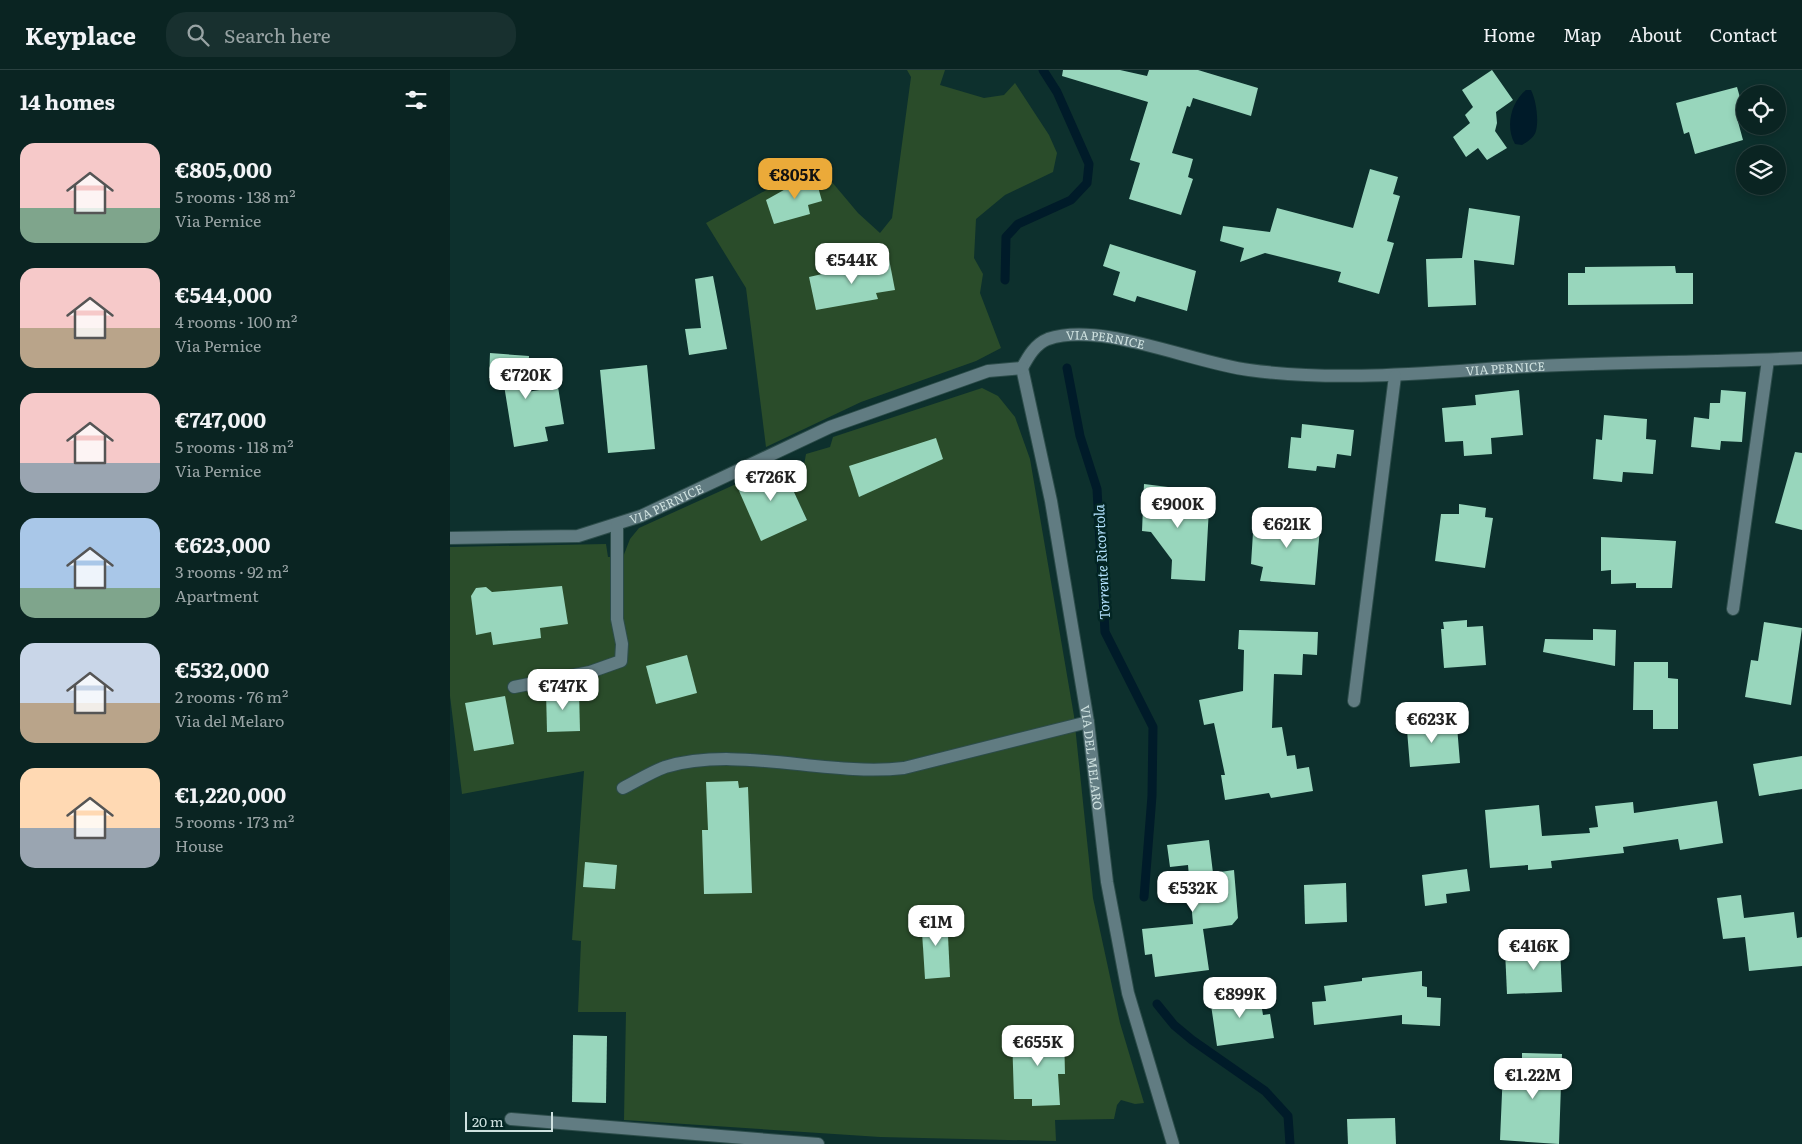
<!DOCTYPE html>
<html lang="en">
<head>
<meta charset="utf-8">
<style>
	:root { --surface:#0a2422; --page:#18302f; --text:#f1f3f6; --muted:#99a4a5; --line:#2a4140; --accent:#ebaa39 }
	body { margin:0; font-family:Literata,serif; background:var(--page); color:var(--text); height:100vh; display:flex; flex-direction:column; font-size:19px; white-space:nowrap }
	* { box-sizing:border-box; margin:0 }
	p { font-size:16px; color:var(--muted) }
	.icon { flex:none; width:28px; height:28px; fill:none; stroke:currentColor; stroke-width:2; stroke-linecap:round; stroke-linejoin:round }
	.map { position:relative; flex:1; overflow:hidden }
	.sheet { display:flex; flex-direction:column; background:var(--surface); width:450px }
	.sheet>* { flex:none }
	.fabs { position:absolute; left:1286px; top:15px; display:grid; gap:10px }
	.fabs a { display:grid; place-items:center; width:50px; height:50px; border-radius:50%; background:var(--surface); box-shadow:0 2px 8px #0003,0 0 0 1px var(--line); font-size:25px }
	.scale { position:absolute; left:15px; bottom:12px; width:88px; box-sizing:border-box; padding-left:5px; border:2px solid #cfe2e0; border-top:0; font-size:14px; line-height:18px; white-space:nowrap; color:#cfe2e0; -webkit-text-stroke:4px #032624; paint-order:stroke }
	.price { position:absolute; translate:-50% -42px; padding:0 11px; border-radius:10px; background:#fff; color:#222; font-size:16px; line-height:32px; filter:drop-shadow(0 1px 2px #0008) }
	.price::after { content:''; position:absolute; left:50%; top:30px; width:15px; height:11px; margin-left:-8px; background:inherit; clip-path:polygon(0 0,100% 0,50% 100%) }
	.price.on { background:var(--accent); color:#111 }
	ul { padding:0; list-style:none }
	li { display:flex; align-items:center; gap:15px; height:125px; padding:0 20px }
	li span { display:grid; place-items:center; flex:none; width:140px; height:100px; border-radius:15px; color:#555 }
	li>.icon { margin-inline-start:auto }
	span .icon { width:60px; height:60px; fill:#fffc; stroke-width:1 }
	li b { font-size:21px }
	h2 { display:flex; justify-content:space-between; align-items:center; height:60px; padding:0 20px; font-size:21px }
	header { display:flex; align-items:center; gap:30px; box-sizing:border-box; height:70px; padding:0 25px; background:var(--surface); border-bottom:1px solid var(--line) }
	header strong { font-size:24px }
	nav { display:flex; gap:28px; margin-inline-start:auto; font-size:18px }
	.search { width:350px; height:45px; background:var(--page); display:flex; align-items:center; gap:12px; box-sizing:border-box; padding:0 18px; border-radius:20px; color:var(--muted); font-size:19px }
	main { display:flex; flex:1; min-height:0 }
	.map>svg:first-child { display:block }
	.green { fill:#2a4c2a }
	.water { fill:#001b29 }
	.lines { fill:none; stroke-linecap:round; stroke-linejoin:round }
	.stream { stroke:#001b29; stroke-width:9 }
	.building { fill:#98d6bc }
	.minor-casing { stroke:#2c4c4a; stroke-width:14 }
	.minor { stroke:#617c82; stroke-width:12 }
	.labels { text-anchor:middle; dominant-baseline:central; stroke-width:5; stroke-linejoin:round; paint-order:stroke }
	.street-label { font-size:12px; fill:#cfe2e0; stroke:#032624 }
	.water-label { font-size:14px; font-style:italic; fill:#b2e1fd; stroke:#032624 }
</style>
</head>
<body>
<header>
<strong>Keyplace</strong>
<div class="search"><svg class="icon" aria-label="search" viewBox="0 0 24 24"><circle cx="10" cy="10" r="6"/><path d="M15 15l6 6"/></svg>Search here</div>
<nav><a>Home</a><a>Map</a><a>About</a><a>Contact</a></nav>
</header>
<main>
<section class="sheet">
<h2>14 homes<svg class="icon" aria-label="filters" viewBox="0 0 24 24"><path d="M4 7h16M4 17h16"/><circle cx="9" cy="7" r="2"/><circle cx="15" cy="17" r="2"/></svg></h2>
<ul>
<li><span style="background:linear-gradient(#f6c9c9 65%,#7fa58c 0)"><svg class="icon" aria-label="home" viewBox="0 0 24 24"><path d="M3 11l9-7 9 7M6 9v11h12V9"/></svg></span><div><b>€805,000</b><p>5 rooms · 138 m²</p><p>Via Pernice</p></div></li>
<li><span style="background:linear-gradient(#f6c9c9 60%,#b9a48a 0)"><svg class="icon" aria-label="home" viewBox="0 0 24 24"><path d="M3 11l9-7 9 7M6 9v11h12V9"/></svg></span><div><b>€544,000</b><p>4 rooms · 100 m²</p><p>Via Pernice</p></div></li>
<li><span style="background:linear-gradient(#f6c9c9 70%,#9aa5b1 0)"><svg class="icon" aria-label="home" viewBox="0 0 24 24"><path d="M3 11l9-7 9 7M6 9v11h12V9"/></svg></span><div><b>€747,000</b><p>5 rooms · 118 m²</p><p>Via Pernice</p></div></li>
<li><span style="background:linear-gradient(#a9c7e8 70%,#7fa58c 0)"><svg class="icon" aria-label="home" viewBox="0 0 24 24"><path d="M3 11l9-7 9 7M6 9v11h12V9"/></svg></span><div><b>€623,000</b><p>3 rooms · 92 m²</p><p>Apartment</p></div></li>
<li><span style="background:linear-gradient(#c9d6e8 60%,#b9a48a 0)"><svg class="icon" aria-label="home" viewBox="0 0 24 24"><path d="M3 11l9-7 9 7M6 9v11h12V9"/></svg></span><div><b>€532,000</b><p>2 rooms · 76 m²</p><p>Via del Melaro</p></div></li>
<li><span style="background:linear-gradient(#ffd9b3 60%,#9aa5b1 0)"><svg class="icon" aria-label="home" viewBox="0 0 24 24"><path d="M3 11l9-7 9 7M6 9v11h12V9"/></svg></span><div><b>€1,220,000</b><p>5 rooms · 173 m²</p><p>House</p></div></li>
</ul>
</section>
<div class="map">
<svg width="1352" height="1074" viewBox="0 0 1352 1074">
	<rect width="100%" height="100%" fill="#0d302d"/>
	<g class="green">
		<path d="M 457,0 L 495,0 L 490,15 L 534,28 L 554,25 L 565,13 L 599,65 L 607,83 L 603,102 L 555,125 L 526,149 L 524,188 L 533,204 L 530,223 L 551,278 L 526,291 L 411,332 L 316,377 L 296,218 L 256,153 L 366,93 L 408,143 L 430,163 L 442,148 L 461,7 Z"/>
		<path d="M 532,318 L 548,326 L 565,347 L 580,389 L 624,646 L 643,828 L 670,953 L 694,1033 L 685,1034 L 671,1030 L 667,1035 L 664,1049 L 605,1050 L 606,1071 L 430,1067 L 174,1050 L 176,942 L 128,942 L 131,871 L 122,870 L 134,701 L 12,724 L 0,626 L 0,477 L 156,474 L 158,487 L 173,487 L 180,469 L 189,458 L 286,414 L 357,450 L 331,394 L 343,396 L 354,395 L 356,384 L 380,377 L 383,367 Z"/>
	</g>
	<path class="water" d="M 1076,20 L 1081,20 C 1086,30 1089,49 1086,61 C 1084,68 1077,72 1072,75 L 1065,74 C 1055,57 1061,32 1076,20 Z"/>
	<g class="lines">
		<g class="stream">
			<path d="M 555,210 L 556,167 L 568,154 L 621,130 L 637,113 L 639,94 L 607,22 L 593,0"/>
			<path d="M 617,298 L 630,366 L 647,419 L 655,562 L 703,657 L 702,726 L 694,827"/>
			<path d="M 707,934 L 724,955 L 742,970 L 815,1021 L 838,1046 L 840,1074"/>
		</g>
	</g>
	<g class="building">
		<path d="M 613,0 L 670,0 L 697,6 L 699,0 L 748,0 L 808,18 L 801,46 L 743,28 L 740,37 L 737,36 L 722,83 L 743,89 L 738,107 L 743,109 L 731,145 L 679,129 L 690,93 L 680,90 L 698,32 L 612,6 Z"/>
		<path d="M 1042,0 L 1063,30 L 1046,42 L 1047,53 L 1045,61 L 1057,78 L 1037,90 L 1028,78 L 1016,87 L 1003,67 L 1020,53 L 1015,45 L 1023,37 L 1012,20 Z"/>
		<path d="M 1287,17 L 1295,45 L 1295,47 L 1287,48 L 1293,70 L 1245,84 L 1239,62 L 1234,64 L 1226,33 Z"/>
		<path d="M 920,99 L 948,107 L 943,124 L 950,126 L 937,171 L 944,173 L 929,224 L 888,212 L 891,202 L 815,183 L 790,192 L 794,178 L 770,171 L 773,156 L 820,162 L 827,138 L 903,158 Z"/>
		<path d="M 364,103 L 372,131 L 358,135 L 360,144 L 324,154 L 316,130 Z"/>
		<path d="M 1019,138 L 1070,146 L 1064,195 L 1024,190 L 1026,235 L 978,237 L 976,189 L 1012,188 Z"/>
		<path d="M 660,174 L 746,201 L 737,241 L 687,226 L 685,232 L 663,225 L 670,202 L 653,196 Z"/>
		<path d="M 439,189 L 445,220 L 426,223 L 428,229 L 366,240 L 359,207 Z"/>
		<path d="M 1225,196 L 1226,203 L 1243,203 L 1243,234 L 1118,235 L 1118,203 L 1135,203 L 1135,197 Z"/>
		<path d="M 263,206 L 277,279 L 239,285 L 235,259 L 251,258 L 245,209 Z"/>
		<path d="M 40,283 L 79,286 L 77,322 L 108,317 L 114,354 L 95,357 L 98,371 L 64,377 L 53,309 L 39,308 Z"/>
		<path d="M 197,295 L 205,379 L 158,383 L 150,300 Z"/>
		<path d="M 1069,320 L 1073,365 L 1041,368 L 1042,384 L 1014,386 L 1013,371 L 995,372 L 992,338 L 1026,335 L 1025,325 Z"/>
		<path d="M 1271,320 L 1296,322 L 1292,372 L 1271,371 L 1270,380 L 1241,377 L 1244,347 L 1259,349 L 1260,333 L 1270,333 Z"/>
		<path d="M 1154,345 L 1197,349 L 1196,369 L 1206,370 L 1203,404 L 1173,402 L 1172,412 L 1143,409 L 1146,369 L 1152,370 Z"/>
		<path d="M 852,354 L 904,360 L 901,386 L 887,384 L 885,398 L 867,396 L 866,401 L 838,398 L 841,367 L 851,368 Z"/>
		<path d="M 486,368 L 493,389 L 409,427 L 399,396 Z"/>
		<path d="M 1345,382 L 1352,383 L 1352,460 L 1325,453 Z"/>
		<path d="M 331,394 L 357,450 L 311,471 L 286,414 Z"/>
		<path d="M 694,414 L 742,420 L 742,435 L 759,438 L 755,511 L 721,509 L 722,490 L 701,462 L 692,461 Z"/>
		<path d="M 1009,434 L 1036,438 L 1035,447 L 1043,448 L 1035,498 L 985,491 L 991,444 L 1009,444 Z"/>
		<path d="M 852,444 L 864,444 L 870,458 L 865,515 L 810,511 L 813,497 L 801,494 L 804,447 L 844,449 Z"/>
		<path d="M 1151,467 L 1226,471 L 1222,518 L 1186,518 L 1186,513 L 1161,514 L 1161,500 L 1151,501 Z"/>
		<path d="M 112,516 L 118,554 L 90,558 L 91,568 L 43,575 L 41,562 L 26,565 L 21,526 L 26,518 L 36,517 L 42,522 Z"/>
		<path d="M 1017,550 L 1017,557 L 1033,556 L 1036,595 L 994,598 L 991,559 L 994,559 L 993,552 Z"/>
		<path d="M 1314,552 L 1352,558 L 1341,635 L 1295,627 L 1301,590 L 1308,591 Z"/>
		<path d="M 1143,559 L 1166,560 L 1165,596 L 1093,582 L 1095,569 L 1143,570 Z"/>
		<path d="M 789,560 L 868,562 L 867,585 L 853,584 L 852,605 L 824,604 L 822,658 L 832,657 L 837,686 L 845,685 L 847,699 L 859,697 L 863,721 L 821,728 L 819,723 L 775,730 L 771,705 L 775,705 L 764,653 L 754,655 L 749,630 L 793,621 L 794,580 L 788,579 Z"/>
		<path d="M 237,585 L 247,623 L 206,634 L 196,596 Z"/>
		<path d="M 1184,592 L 1218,592 L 1218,608 L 1228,609 L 1228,659 L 1203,659 L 1203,640 L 1183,640 Z"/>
		<path d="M 96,621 L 129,621 L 130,661 L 97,662 Z"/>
		<path d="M 55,626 L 64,674 L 24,681 L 15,633 Z"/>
		<path d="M 983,649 L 984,658 L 1007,656 L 1010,693 L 960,697 L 957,660 L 961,660 L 960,651 Z"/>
		<path d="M 1352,686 L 1352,719 L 1309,726 L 1303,694 Z"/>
		<path d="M 288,711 L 289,718 L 298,717 L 302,823 L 254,824 L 252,760 L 258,760 L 256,712 Z"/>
		<path d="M 1267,731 L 1273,773 L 1230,780 L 1228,769 L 1173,777 L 1174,783 L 1101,791 L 1102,798 L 1078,800 L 1078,795 L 1040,798 L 1035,740 L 1089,735 L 1092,766 L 1140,763 L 1139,758 L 1148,757 L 1145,736 L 1183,732 L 1184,743 Z"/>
		<path d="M 759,770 L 763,803 L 784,800 L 788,848 L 782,855 L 753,859 L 759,900 L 705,907 L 702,884 L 695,885 L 692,859 L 743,854 L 738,795 L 720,797 L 717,775 Z"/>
		<path d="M 135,792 L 167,795 L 165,819 L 133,817 Z"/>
		<path d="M 1017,799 L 1020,821 L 996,824 L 997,833 L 975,836 L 972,805 Z"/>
		<path d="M 896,813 L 897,852 L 855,854 L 854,815 Z"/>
		<path d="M 1291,825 L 1294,848 L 1344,842 L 1347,868 L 1352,867 L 1352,896 L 1299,901 L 1295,867 L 1273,869 L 1267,828 Z"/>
		<path d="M 497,845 L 500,907 L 475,909 L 471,846 Z"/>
		<path d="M 1110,877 L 1112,922 L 1057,924 L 1055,880 Z"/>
		<path d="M 972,901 L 972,916 L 977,917 L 977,927 L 991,928 L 990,956 L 952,954 L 952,945 L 864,955 L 862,932 L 876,931 L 874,916 L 912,911 L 912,908 Z"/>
		<path d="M 809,921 L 813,945 L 820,944 L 824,968 L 767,976 L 760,928 Z"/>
		<path d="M 614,963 L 615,1004 L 608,1004 L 610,1035 L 582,1036 L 582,1029 L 564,1029 L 562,965 Z"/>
		<path d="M 123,965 L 157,966 L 156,1033 L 122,1032 Z"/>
		<path d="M 1072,983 L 1112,984 L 1109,1074 L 1050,1070 L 1053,1000 L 1072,1002 Z"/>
		<path d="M 945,1048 L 946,1074 L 898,1074 L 897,1049 Z"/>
	</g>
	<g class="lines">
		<g class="minor-casing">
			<g id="minor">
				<path id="s1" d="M 572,298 C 578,287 585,274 598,269 C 651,251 743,293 799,300 C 895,313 991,301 1087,296 C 1175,292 1264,292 1352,288"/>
				<path id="s2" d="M 572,298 L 601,431 L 638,652 L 657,812 L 678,923 L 723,1074"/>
				<path id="s3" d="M 0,468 L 128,466 L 191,446 L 380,357 L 538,301 L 572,298"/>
				<path d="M 1283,539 L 1318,290"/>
				<path d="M 64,617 L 140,602 L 171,591 L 172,574 L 167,549 L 167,455"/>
				<path d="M 904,631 L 945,306"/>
				<path d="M 173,718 C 187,711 201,702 215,697 C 288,675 378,707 454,698 L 638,652"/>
				<path d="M 61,1049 L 368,1074"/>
			</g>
		</g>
		<use href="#minor" class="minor"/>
	</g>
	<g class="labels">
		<g class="street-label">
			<text stroke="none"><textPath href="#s1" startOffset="98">VIA PERNICE</textPath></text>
			<text stroke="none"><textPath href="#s1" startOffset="502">VIA PERNICE</textPath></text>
			<text stroke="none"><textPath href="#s3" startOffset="222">VIA PERNICE</textPath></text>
			<text stroke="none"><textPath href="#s2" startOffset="396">VIA DEL MELARO</textPath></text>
		</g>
		<g class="water-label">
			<text transform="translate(651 492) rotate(-93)">Torrente Ricortola</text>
		</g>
	</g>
</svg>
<div class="fabs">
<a><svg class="icon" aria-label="locate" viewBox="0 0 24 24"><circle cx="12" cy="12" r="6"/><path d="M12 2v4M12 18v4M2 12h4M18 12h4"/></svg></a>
<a><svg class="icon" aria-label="layers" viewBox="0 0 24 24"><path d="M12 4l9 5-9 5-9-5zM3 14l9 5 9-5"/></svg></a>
</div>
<div class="scale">20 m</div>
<b class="price on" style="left:345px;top:130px">€805K</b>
<b class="price" style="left:402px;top:215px">€544K</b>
<b class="price" style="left:76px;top:330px">€720K</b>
<b class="price" style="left:321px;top:432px">€726K</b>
<b class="price" style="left:728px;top:459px">€900K</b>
<b class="price" style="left:837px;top:479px">€621K</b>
<b class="price" style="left:113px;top:641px">€747K</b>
<b class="price" style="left:982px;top:674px">€623K</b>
<b class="price" style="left:743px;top:843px">€532K</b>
<b class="price" style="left:486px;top:877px">€1M</b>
<b class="price" style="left:1084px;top:901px">€416K</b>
<b class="price" style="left:790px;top:949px">€899K</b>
<b class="price" style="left:588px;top:997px">€655K</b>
<b class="price" style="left:1083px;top:1030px">€1.22M</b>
</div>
</main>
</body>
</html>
